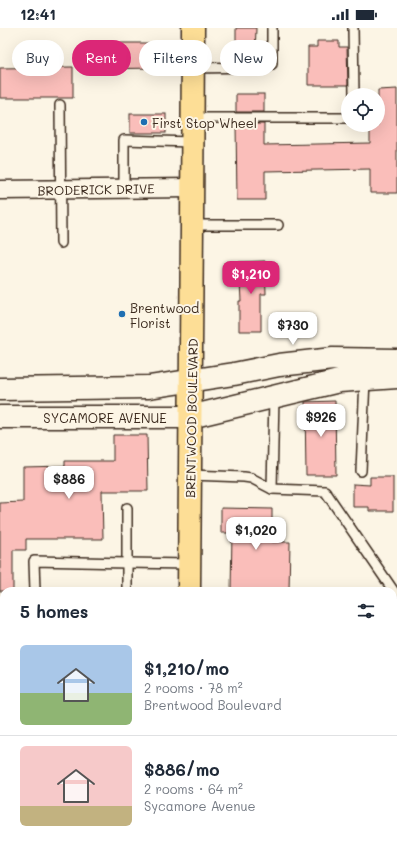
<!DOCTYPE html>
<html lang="en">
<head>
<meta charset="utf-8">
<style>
	:root { --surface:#fff; --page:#f6f6f7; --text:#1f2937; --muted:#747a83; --line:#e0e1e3; --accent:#db2777 }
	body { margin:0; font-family:Mali,sans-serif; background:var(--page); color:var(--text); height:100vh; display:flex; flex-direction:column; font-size:15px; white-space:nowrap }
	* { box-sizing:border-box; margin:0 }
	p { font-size:13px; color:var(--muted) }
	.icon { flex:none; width:22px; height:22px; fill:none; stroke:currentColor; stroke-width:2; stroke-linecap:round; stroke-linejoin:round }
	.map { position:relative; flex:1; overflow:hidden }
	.sheet { position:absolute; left:0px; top:559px; width:397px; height:256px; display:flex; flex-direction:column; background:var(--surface); border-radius:12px 12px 0 0; box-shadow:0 4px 16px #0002 }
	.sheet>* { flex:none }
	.guide { position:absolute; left:12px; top:12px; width:373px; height:36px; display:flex; gap:8px }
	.buttons { position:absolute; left:341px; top:60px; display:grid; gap:8px }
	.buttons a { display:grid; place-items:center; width:44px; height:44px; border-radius:50%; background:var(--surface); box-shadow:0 4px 16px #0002; font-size:20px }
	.price { position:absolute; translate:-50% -34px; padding:0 9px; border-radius:8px; background:#fff; color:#222; font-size:13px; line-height:26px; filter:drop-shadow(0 1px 2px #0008) }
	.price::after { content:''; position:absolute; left:50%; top:24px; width:12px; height:9px; margin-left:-6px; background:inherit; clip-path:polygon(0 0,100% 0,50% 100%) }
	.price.on { background:var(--accent); color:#fff }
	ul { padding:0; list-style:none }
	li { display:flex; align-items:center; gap:12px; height:100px; padding:0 20px }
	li+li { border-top:1px solid var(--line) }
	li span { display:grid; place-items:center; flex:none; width:112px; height:80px; border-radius:6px; color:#555 }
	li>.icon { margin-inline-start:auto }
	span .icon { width:48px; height:48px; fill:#fffc; stroke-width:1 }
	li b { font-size:17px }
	h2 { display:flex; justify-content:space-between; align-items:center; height:48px; padding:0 20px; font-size:17px }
	.pill { padding:0 14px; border-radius:18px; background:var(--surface); box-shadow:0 4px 16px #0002; font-size:14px; line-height:36px }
	.pill.on { background:var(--accent); color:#fff }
	.status { display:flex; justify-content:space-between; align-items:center; height:28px; padding:0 20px; background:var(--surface); direction:ltr }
	.status svg { height:11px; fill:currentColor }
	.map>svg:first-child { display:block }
	.building { fill:#fabeba; stroke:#3b2a1e }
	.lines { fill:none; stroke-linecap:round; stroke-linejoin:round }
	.service-casing { stroke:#3b2a1e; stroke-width:12 }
	.minor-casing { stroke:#3b2a1e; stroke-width:21 }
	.tertiary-casing { stroke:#3b2a1e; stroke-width:25 }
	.primary-casing { stroke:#3b2a1e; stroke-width:25 }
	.service { stroke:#fcf5e5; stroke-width:9 }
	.minor { stroke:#fcf5e5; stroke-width:18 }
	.tertiary { stroke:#fcf5e5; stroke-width:22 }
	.primary { stroke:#fdde96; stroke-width:22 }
	.poi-dot { fill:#1f6fb2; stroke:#fcf5e5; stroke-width:1.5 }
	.labels { text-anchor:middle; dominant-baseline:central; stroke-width:4; stroke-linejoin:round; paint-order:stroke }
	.poi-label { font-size:13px; fill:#3b2a1e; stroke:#fcf5e5; text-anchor:start }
	.street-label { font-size:13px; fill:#3b2a1e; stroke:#fcf5e5 }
</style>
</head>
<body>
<div class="status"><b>12:41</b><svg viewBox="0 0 49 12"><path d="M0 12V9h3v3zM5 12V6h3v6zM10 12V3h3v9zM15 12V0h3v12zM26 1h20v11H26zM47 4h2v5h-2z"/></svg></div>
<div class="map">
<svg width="397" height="815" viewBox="0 0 397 815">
	<rect width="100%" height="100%" fill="#fcf5e5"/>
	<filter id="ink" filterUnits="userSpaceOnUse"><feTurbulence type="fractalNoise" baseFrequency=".025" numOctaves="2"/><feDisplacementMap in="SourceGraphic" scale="8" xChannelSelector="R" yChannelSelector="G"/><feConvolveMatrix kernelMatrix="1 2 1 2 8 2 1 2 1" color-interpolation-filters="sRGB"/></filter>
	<g filter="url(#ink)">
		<g class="building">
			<path d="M 236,0 L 256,0 L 255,28 L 236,28 Z"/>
			<path d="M 317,13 L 339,13 L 339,19 L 347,19 L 348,57 L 308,57 L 308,19 L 317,19 Z"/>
			<path d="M 87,15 L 159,15 L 159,40 L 87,41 Z"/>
			<path d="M 73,39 L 73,70 L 0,70 L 0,40 Z"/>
			<path d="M 397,61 L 397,165 L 370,165 L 370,141 L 265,143 L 265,172 L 237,172 L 236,96 L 264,96 L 264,117 L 370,115 L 370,97 L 378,97 L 378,62 Z"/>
			<rect x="236" y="66" width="28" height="18"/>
			<rect x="130" y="86" width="36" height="19"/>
			<path d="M 265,233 L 266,266 L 261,266 L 261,303 L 239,303 L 239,273 L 241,273 L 239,234 Z"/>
			<path d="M 335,373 L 336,447 L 306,447 L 305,374 Z"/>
			<path d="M 113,407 L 147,407 L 148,463 L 102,463 L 103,511 L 26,511 L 26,522 L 13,522 L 13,563 L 0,563 L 0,475 L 23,474 L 23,439 L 65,438 L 65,433 L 113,433 Z"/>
			<path d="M 370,449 L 393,449 L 393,483 L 369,483 L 369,479 L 353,479 L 353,456 L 370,457 Z"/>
			<path d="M 221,480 L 272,481 L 272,514 L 290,514 L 289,563 L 231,563 L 232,505 L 221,505 Z"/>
		</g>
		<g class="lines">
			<g class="service-casing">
				<g id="service">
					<path d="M 353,0 L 354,67"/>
					<path d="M 193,40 L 268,39 L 272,36 L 272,0"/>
					<path d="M 60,77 L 61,215"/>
					<path d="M 192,90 L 348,90"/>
					<path d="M 124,160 L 124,112 L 192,114"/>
					<path d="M 192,197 L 278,197"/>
					<path d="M 274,369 L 272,461 L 325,463 L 395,565"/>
					<path d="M 361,443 L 365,351"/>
					<path d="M 190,447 L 244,449 L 251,450 L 272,461"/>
					<path d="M 127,480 L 127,563"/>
					<path d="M 35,563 L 34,533 L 127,535 L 189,536"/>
					<path d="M 393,653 L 396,653 L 395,787 L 397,787"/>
					<path d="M 0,663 L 4,663"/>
				</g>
			</g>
			<g class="minor-casing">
				<path id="minor" d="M 0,162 L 192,160"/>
			</g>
			<g class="tertiary-casing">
				<g id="tertiary">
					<path d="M 0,361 L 149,359 L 234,346 L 279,337 L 333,331 L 397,332"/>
					<path d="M 0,389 L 190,389 L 339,353 L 397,349"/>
				</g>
			</g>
			<g class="primary-casing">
				<g id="primary">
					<path d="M 189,563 L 192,197 L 193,0"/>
					<path d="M 187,815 L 187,811"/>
				</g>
			</g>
			<use href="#service" class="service"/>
			<use href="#minor" class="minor"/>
			<use href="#tertiary" class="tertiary"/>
			<use href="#primary" class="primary"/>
		</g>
	</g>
	<g class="poi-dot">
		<circle cx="144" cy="94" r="4"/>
		<circle cx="122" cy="286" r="4"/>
	</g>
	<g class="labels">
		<g class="poi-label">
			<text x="152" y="94">First Stop Wheel</text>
			<text x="130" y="279">Brentwood<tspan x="130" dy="15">Florist</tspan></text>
		</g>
		<g class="street-label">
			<text transform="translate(96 161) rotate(-1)">BRODERICK DRIVE</text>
			<text x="105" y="389">SYCAMORE AVENUE</text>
			<text transform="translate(191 390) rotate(-89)">BRENTWOOD BOULEVARD</text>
		</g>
	</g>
</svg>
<div class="buttons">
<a><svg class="icon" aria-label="locate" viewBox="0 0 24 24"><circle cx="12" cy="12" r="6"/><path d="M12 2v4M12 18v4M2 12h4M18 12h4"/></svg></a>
</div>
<b class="price on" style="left:251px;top:267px">$1,210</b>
<b class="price" style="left:293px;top:318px">$730</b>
<b class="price" style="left:321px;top:410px">$926</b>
<b class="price" style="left:69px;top:472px">$886</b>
<b class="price" style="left:256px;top:523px">$1,020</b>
<div class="guide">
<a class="pill">Buy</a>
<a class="pill on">Rent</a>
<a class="pill">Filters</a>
<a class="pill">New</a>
</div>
<section class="sheet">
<h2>5 homes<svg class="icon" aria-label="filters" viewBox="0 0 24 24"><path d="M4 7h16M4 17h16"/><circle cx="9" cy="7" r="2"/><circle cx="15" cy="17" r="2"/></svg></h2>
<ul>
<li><span style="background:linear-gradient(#a9c7e8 60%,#8fb573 0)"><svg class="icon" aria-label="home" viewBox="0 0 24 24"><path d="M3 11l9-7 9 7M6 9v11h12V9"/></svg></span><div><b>$1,210/mo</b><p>2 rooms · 78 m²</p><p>Brentwood Boulevard</p></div></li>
<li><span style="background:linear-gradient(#f6c9c9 75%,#c2b280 0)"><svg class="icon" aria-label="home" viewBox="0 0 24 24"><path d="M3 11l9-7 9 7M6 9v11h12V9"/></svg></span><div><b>$886/mo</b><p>2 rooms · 64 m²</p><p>Sycamore Avenue</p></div></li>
</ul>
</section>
</div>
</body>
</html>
